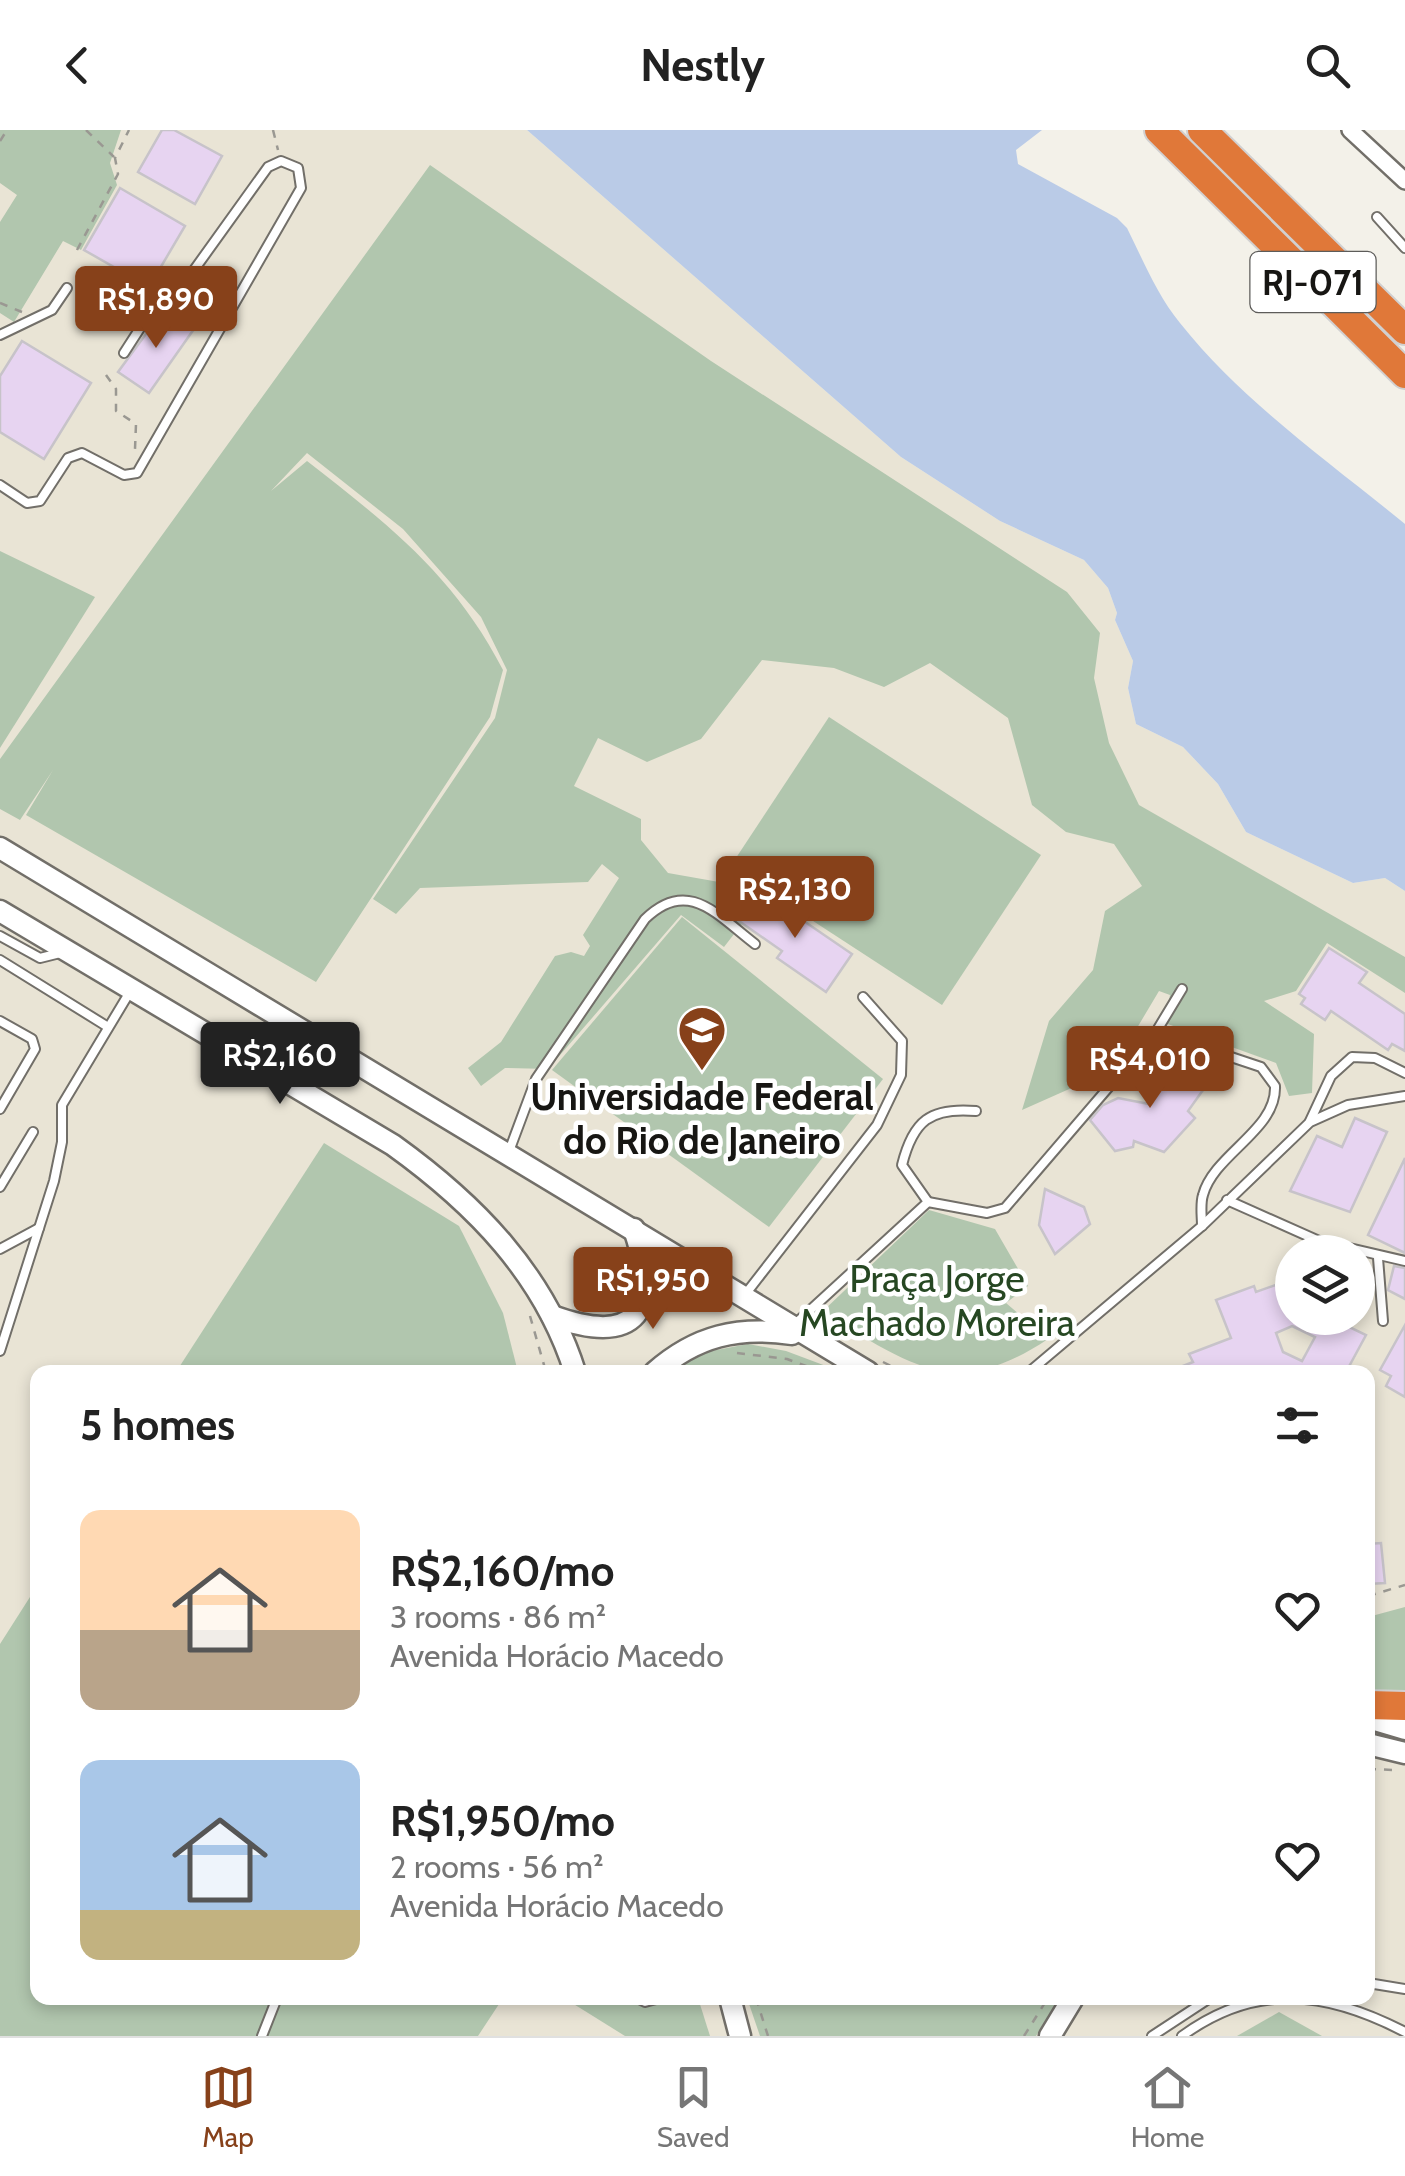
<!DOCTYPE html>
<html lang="en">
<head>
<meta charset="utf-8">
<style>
	:root { --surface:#fff; --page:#f2f2f2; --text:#222; --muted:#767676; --line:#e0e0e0; --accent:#87411a }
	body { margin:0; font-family:Cabin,sans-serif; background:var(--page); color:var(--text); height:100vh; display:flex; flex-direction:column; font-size:38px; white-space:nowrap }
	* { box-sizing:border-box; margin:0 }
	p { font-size:32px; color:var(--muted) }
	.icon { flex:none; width:55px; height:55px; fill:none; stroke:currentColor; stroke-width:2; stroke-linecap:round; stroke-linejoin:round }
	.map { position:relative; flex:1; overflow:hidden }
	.panel { position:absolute; left:30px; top:1235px; width:1345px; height:640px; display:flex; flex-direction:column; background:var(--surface); border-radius:20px; box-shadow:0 5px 15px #0003 }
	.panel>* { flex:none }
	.buttons { position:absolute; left:1275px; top:1105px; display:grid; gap:20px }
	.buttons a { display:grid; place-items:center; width:100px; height:100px; border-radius:50%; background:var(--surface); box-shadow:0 5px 15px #0003; font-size:50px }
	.price { position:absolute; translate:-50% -85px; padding:0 22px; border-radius:10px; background:var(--accent); color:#fff; font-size:32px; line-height:65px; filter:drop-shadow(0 2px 5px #0008) }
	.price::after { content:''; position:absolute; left:50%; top:60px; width:30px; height:22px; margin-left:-15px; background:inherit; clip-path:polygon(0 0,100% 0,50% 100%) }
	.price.on { background:#222; color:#fff }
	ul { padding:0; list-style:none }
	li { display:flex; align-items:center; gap:30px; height:250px; padding:0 50px }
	li span { display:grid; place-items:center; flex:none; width:280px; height:200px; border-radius:20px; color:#555 }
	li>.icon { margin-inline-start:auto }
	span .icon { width:120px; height:120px; fill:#fffc; stroke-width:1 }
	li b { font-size:42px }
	h2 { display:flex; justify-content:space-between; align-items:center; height:120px; padding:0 50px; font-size:42px }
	header { display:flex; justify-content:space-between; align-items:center; height:130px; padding:0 50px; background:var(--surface); font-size:45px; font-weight:700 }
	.tab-bar { display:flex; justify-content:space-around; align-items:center; height:140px; border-top:2px solid var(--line); background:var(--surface); font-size:28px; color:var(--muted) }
	.tab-bar a { display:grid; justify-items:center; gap:5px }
	.tab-bar .on { color:var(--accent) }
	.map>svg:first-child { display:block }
	.built { fill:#e9e4d5; fill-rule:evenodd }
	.green { fill:#b1c6ae }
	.water { fill:#bacbe7 }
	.building { fill:#e7d4f1; stroke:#c7c3c9; stroke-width:2.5; fill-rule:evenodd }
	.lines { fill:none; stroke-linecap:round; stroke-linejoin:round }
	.lane-casing { stroke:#726f69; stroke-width:12 }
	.street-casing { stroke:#726f69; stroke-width:20 }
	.secondary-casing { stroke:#726f69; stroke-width:25 }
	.highway-casing { stroke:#d1d0d0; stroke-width:32 }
	.path { stroke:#9a9892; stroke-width:2.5; stroke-dasharray:8 8; stroke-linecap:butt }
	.lane { stroke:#fff; stroke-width:8 }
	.street { stroke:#fff; stroke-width:15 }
	.secondary { stroke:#fff; stroke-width:20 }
	.highway { stroke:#e07839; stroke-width:28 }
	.labels { text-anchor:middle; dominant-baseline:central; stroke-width:9; stroke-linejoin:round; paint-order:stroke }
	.shield { fill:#fff; stroke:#5d5c5a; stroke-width:2.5 }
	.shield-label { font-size:35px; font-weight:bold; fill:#171613 }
	.poi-label { font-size:38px; font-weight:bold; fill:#171613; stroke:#fff }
	.park-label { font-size:38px; fill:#264722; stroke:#fff }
</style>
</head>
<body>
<header><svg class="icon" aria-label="back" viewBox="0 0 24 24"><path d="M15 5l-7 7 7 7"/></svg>Nestly<svg class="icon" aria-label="search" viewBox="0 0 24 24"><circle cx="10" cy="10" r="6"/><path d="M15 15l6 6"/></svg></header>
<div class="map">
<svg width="1405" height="1906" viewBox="0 0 1405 1906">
	<rect width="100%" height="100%" fill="#f3f1e9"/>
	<path class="built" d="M 0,0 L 527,0 L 901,327 L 1000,391 L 1084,430 L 1108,458 L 1117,483 L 1115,490 L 1133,531 L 1128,558 L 1136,594 L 1183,617 L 1218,654 L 1246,702 L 1353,753 L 1385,748 L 1405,761 L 1405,1906 L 0,1906 ZM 1292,1122 L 1358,1122 L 1358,1188 L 1292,1188 ZM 38,1242 L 1368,1242 L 1368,1868 L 38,1868 Z"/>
	<g class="green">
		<path d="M 0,0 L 121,0 L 110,33 L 117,55 L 81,120 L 63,111 L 14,192 L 0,183 L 0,92 L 17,65 L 0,53 Z"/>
		<path d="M 430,35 L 711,231 L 1067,462 L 1100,503 L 1094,548 L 1109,613 L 1139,675 L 1405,827 L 1405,863 L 1327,813 L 1296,861 L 1264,871 L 1314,904 L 1312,963 L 1289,966 L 1276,933 L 1165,893 L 1170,865 L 1159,861 L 1112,940 L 1022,980 L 1049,891 L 1093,840 L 1105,781 L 1142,756 L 1114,714 L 1066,702 L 1032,675 L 1008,588 L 930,533 L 884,557 L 834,538 L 762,530 L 701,609 L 647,632 L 598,608 L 574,656 L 641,689 L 641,710 L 668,743 L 719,752 L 730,740 L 766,763 L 724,817 L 681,785 L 548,939 L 505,938 L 481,956 L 468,938 L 501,912 L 555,826 L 571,822 L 584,826 L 590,816 L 583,805 L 619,748 L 602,734 L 588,752 L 420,758 L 396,784 L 373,769 L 495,588 L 507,540 L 481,487 L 403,399 L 307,323 L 271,361 L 307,331 C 389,395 454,445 503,540 L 490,587 L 316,852 L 26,685 L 53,640 L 20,690 L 0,679 L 0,629 Z"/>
		<path d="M 0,421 L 95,467 L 0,618 Z"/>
		<path d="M 829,587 L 1041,725 L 942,875 L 730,737 Z"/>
		<path d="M 682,787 L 883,949 L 769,1097 L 552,940 Z"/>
		<path d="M 324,1013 L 459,1096 L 503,1183 L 518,1242 L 176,1242 Z"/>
		<path d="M 929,1080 L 995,1099 L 1028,1156 L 1006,1173 L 1048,1209 C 952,1273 909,1233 822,1182 Z"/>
		<path d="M 748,1214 L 786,1221 L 842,1242 L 671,1242 L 706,1222 Z"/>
		<path d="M 37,1456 L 38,1868 L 503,1868 L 478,1906 L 0,1906 L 0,1514 Z"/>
		<path d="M 1405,1477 L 1405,1564 L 1368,1562 L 1368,1487 Z"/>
		<path d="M 564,1868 L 698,1868 L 710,1906 L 625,1906 Z"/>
		<path d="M 747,1868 L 1059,1868 L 1036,1906 L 760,1906 Z"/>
		<path d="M 1279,1882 L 1322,1906 L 1237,1906 Z"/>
	</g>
	<path class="water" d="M 527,0 L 1042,0 L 1016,20 L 1018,34 L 1117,88 L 1127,98 C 1143,130 1157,165 1180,193 C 1242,271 1328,331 1405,394 L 1405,761 L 1385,748 L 1353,753 L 1246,702 L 1218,654 L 1183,617 L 1136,594 L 1128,558 L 1133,531 L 1115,490 L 1117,483 L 1108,458 L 1084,430 L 1000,391 L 901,327 Z"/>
	<g class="building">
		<path d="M 162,0 L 174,0 L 222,26 L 195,74 L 138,42 Z"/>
		<path d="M 120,58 L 185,96 L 149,157 L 84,120 Z"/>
		<path d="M 165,178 L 194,199 L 149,263 L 118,242 Z"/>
		<path d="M 22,211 L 91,253 L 44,329 L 0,302 L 0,246 Z"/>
		<path d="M 757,759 L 852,824 L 826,862 L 777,828 L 782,821 L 736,789 Z"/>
		<path d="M 1329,818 L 1367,842 L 1359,853 L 1405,884 L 1405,921 L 1392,914 L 1388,920 L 1331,881 L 1325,890 L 1301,874 L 1305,868 L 1299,864 Z"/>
		<path d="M 1148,923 L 1203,960 L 1188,981 L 1195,988 L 1164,1022 L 1134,1011 L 1133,1017 L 1115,1021 L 1090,990 L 1103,975 L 1118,968 L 1149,974 L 1156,956 L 1134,939 Z"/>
		<path d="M 1355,988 L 1387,1002 L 1350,1082 L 1290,1061 L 1317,1006 L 1342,1017 Z"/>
		<path d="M 1405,1028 L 1405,1123 L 1368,1105 Z"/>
		<path d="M 1045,1059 L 1084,1077 L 1090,1094 L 1055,1124 L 1039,1095 Z"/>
		<path d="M 1394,1136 L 1405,1138 L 1405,1169 L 1388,1160 Z"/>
		<path d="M 1284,1152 L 1292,1188 L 1347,1188 L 1343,1194 L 1366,1205 L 1346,1242 L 1168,1242 L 1193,1232 L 1189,1224 L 1231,1208 L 1216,1170 L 1254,1156 L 1256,1162 ZM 1292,1196 L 1315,1207 L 1302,1231 L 1283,1222 L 1276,1203 Z"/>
		<path d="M 1405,1195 L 1405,1267 L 1386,1256 L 1391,1246 L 1380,1240 Z"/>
		<path d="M 1381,1413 L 1385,1453 L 1368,1454 L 1368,1414 Z"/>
	</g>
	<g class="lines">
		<g class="lane-casing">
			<g id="lane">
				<path d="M 1377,87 L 1405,118"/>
				<path d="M 0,205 L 52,180 L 67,158"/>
				<path d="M 0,355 L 27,373 L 40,371 L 68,328 L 82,323 L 124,345 L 137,343 L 301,58 L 298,38 L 281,31 L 268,37 L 194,140 L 153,178 L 124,223"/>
				<path d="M 0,806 L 40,828 L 64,822"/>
				<path d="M 0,830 L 108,897"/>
				<path d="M 0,891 L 32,909 L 35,919 L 0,979"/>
				<path d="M 1156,902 L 1182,859"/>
				<path d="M 1310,991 L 1331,946 L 1352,927 L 1375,928 L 1405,943"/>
				<path d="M 508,1024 L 536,949 L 645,789 C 688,747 717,785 755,814"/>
				<path d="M 0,1057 L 33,1002"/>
				<path d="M 1227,1070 L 1319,1111 L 1405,1131"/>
				<path d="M 928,1072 L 902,1035 C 913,991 930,977 976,981"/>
				<path d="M 0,1119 L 39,1098"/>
				<path d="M 1378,1128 L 1383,1191"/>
				<path d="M 744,1166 L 877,995 L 901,945 L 902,911 L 863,867"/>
				<path d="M 794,1195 L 928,1072 L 987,1083 L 1005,1078 L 1156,902 L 1261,937 L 1275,956 C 1277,1000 1214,1024 1203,1065 C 1200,1074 1202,1086 1202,1096"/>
				<path d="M 0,1221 L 54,1051 L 62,1012 L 62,975 L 131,860"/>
				<path d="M 1029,1242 L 1202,1096 L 1310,992 L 1348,975 L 1405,966"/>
				<path d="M 1368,1853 L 1405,1859"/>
				<path d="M 637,1868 L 645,1872 L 660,1868"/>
				<path d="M 262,1906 L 277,1868"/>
				<path d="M 1152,1906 L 1210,1868"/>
				<path d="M 1182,1906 C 1257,1851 1328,1862 1405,1902"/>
			</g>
		</g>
		<g class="street-casing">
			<path id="street" d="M 1350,0 L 1405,51"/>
		</g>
		<g class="secondary-casing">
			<g id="secondary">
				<path d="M 0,718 L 868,1242"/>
				<path d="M 0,781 L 393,1015 C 475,1074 544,1144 575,1242"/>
				<path d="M 552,1186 C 638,1217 661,1180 634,1099"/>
				<path d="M 655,1242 C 696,1206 738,1196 792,1204"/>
				<path d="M 1368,1588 L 1405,1599"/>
				<path d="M 1368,1614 L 1405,1623"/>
				<path d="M 730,1868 L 740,1906"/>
				<path d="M 1050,1906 L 1073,1868"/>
			</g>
		</g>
		<g class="highway-casing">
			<g id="highway">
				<path d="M 1159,0 L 1405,244"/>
				<path d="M 1202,0 L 1405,200"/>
				<path d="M 1368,1575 L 1405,1576"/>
			</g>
		</g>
		<g class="path">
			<path d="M 86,0 L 114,27"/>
			<path d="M 273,0 L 278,20"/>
			<path d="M 0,11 L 7,0"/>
			<path d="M 77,120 L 118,44 L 115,28 L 129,0"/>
			<path d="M 0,173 L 22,182"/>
			<path d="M 106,245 L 116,259 L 116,281 L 136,294 L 135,319"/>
			<path d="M 530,1186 L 546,1242"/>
			<path d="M 737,1223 L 787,1229 L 822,1242"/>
			<path d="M 883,1232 L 903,1242"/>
			<path d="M 1368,1466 L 1405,1455"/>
			<path d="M 1368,1639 L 1394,1640"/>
			<path d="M 756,1868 L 768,1906"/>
			<path d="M 1024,1906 L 1048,1868"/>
		</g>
		<use href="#lane" class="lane"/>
		<use href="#street" class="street"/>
		<use href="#secondary" class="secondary"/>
		<use href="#highway" class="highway"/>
	</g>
	<defs>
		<g id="university-pin" transform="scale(2.5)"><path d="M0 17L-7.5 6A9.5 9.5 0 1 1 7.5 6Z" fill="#87411a" stroke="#fff"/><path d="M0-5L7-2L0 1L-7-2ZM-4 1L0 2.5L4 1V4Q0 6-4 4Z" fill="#fff"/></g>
	</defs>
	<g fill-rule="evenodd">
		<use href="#university-pin" x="702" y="900"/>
	</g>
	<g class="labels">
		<rect class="shield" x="1250.5" y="122" width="125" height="60" rx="8"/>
		<g class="shield-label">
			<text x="1313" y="152">RJ-071</text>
		</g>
		<g class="poi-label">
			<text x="702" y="966">Universidade Federal<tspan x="702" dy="44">do Rio de Janeiro</tspan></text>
		</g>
		<g class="park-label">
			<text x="937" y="1148">Praça Jorge<tspan x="937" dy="44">Machado Moreira</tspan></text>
		</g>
	</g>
</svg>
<div class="buttons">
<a><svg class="icon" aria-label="layers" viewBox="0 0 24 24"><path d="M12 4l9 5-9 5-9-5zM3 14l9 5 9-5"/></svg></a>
</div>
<b class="price" style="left:156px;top:221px">R$1,890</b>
<b class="price" style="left:795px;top:811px">R$2,130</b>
<b class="price on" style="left:280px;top:977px">R$2,160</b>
<b class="price" style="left:1150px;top:981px">R$4,010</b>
<b class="price" style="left:653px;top:1202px">R$1,950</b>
<section class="panel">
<h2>5 homes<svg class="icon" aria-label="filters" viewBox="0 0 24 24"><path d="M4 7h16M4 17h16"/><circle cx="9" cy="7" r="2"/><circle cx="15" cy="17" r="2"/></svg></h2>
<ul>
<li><span style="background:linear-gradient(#ffd9b3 60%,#b9a48a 0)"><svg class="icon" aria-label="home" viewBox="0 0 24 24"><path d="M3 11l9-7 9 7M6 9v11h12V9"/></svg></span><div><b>R$2,160/mo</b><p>3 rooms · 86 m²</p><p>Avenida Horácio Macedo</p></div><svg class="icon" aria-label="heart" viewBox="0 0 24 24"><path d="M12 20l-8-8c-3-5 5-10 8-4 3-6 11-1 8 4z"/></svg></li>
<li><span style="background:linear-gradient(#a9c7e8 75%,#c2b280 0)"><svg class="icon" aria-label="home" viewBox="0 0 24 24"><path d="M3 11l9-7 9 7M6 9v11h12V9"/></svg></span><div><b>R$1,950/mo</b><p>2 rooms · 56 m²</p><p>Avenida Horácio Macedo</p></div><svg class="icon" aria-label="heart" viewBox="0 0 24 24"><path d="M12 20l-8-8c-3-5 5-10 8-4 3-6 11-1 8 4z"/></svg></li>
</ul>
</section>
</div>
<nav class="tab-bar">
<a class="on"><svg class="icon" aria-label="map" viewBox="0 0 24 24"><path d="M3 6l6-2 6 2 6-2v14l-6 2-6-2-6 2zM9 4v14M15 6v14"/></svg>Map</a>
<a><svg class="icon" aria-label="saved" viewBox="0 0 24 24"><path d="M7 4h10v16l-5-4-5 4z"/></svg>Saved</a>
<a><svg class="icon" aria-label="home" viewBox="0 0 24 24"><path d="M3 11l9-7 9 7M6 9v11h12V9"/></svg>Home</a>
</nav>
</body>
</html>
